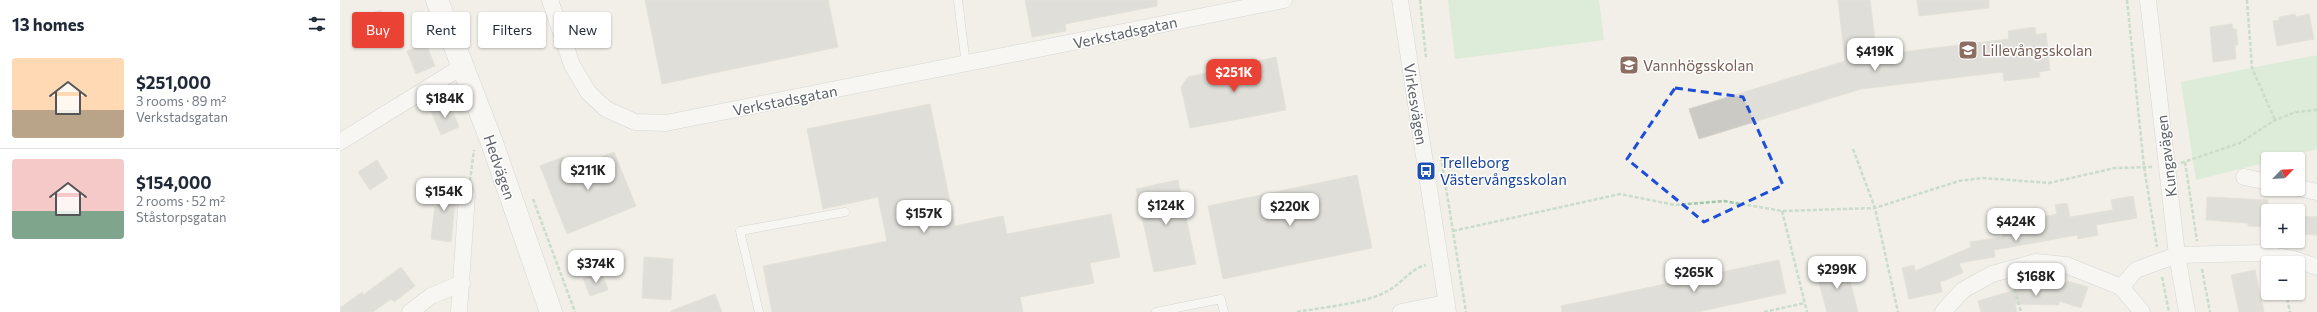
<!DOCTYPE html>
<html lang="en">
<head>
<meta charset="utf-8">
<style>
	:root { --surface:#fff; --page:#f2f2f3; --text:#1f2937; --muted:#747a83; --line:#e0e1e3; --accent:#ea4335 }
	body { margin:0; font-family:Commissioner,sans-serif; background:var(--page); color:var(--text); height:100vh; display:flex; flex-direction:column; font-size:15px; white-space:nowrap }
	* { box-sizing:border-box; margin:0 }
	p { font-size:13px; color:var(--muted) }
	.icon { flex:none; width:22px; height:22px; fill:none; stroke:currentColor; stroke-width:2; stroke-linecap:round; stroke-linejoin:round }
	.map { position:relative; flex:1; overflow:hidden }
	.details { display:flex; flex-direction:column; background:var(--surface); width:340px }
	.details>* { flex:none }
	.hud { position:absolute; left:12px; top:12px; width:380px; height:36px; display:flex; gap:8px }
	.needle { width:26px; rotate:65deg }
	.controls { position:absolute; left:1921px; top:152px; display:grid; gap:8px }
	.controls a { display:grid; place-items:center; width:44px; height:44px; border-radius:4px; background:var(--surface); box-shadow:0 1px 3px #0004; font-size:20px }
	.price { position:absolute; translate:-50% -34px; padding:0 9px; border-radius:8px; background:#fff; color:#222; font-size:13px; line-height:26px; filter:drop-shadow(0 1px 2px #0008) }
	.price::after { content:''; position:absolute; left:50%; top:24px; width:12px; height:9px; margin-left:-6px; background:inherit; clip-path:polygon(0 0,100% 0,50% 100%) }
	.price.active { background:var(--accent); color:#fff }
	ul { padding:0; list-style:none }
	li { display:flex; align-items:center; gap:12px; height:100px; padding:0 12px }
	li+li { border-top:1px solid var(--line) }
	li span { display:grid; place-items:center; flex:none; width:112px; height:80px; border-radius:4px; color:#555 }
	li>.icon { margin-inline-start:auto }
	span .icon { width:48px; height:48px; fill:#fffc; stroke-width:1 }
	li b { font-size:17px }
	h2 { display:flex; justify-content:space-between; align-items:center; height:48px; padding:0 12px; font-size:17px }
	.tag { padding:0 14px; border-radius:4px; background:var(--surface); box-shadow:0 1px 3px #0004; font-size:14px; line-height:36px }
	.tag.active { background:var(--accent); color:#fff }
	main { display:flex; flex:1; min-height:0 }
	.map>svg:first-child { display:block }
	.green { fill:#c5e8c5 }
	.building { fill:#cccac5; stroke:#d6d1c6 }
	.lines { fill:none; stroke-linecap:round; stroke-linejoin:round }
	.service-casing { stroke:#b5b8bc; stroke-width:9 }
	.minor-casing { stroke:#b5b8bc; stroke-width:17 }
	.secondary-casing { stroke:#b6babf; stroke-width:23 }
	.path { stroke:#9cc7a9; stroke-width:2.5; stroke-dasharray:4 2; stroke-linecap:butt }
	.service { stroke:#fff; stroke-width:8 }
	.minor { stroke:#fff; stroke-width:16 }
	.secondary { stroke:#fff; stroke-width:22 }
	.marked { fill:none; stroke:#1d4ed8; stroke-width:3; stroke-dasharray:8 5; stroke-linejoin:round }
	.labels { text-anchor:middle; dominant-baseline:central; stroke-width:3; stroke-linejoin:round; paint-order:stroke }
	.street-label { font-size:15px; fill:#5f6368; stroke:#fff }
	.education-label { font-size:15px; fill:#785e54; stroke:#fff; text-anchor:start }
	.transit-label { font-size:15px; fill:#164399; stroke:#fff; text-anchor:start }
</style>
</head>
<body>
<main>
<section class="details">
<h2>13 homes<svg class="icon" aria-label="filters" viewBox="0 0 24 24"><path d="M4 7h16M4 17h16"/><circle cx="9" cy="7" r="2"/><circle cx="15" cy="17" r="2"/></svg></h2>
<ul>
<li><span style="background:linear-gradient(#ffd9b3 65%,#b9a48a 0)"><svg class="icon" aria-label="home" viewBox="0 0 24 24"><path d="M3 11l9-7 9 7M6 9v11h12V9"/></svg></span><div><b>$251,000</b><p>3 rooms · 89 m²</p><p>Verkstadsgatan</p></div></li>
<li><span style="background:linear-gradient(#f6c9c9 65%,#7fa58c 0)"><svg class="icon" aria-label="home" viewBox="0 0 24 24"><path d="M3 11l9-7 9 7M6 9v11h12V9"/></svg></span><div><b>$154,000</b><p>2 rooms · 52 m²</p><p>Ståstorpsgatan</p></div></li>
</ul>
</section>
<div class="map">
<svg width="1977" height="312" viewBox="0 0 1977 312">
	<rect width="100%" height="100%" fill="#f1efe8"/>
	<g class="green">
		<path d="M 1108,0 L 1259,0 L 1264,40 L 1115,59 Z"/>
		<path d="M 1977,55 L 1977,149 L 1939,159 L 1928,159 L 1928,162 L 1856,180 L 1841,82 Z"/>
	</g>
	<g class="building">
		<path d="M 305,0 L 488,0 L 498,47 L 322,84 Z"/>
		<path d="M 685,0 L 817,0 L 817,6 L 725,24 L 726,31 L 692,37 Z"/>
		<path d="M 1498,0 L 1530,0 L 1537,55 L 1669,39 L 1668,31 L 1695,27 L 1696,35 L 1706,33 L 1710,70 L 1699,72 L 1700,77 L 1664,81 L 1663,72 L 1521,89 L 1359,139 L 1349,109 L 1505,61 Z"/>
		<path d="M 1577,0 L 1649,0 L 1649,8 L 1579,16 Z"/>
		<path d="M 41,10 L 50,37 L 32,43 L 23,16 Z"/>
		<path d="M 1955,14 L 1956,17 L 1969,14 L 1974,39 L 1937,46 L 1933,21 L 1939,20 L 1939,17 Z"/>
		<path d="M 1892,24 L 1893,29 L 1896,29 L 1898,45 L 1895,45 L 1896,59 L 1873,62 L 1870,27 Z"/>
		<path d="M 86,44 L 95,66 L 76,74 L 67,51 Z"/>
		<path d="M 936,57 L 946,110 L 850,128 L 841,87 L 848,77 Z"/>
		<path d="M 110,104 L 119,127 L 101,135 L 91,111 Z"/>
		<path d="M 590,104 L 615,226 L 663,216 L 667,234 L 771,214 L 780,257 L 750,263 L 754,283 L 680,297 L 683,312 L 432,312 L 423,266 L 547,241 L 538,197 L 483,209 L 467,129 Z"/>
		<path d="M 274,152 L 296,206 L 227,234 L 200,166 L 223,157 L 228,170 Z"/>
		<path d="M 37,160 L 48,178 L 30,190 L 18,172 Z"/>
		<path d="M 1017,175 L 1032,248 L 883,279 L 868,206 Z"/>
		<path d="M 838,180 L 856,264 L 814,272 L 796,189 Z"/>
		<path d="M 98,181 L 117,183 L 111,242 L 91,239 L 95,206 L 97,207 Z"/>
		<path d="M 1793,196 L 1797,218 L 1756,225 L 1758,235 L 1738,239 L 1737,235 L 1654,250 L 1655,257 L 1619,263 L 1623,273 L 1600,282 L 1602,292 L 1569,299 L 1562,268 L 1574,265 L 1575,271 L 1631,247 L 1630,242 L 1663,237 L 1660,225 L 1681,222 L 1680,212 L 1691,210 L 1693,219 L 1717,214 L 1715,205 L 1727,203 L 1730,217 L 1773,210 L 1771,200 Z"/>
		<path d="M 1867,197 L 1928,200 L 1928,227 L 1908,226 L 1908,223 L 1866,220 Z"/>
		<path d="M 1958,216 L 1977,217 L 1977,235 L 1958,234 Z"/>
		<path d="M 304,257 L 333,259 L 331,300 L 302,298 Z"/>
		<path d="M 1439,260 L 1446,293 L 1357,312 L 1222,312 L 1221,306 Z"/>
		<path d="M 1506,265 L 1518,312 L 1487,312 L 1476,272 Z"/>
		<path d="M 61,267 L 75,286 L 54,302 L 51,299 L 33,312 L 0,312 L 0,308 L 22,292 L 23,295 Z"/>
		<path d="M 1915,270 L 1924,312 L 1899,312 L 1891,275 Z"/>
		<path d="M 261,271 L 268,290 L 250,296 L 243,278 Z"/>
		<path d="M 1727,281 L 1748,287 L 1741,308 L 1719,301 L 1719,305 L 1675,304 L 1677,312 L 1641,312 L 1638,301 L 1685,287 L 1685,282 L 1727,283 Z"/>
		<path d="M 375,294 L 382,312 L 331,312 L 331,311 Z"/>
	</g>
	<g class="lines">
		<g class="service-casing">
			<g id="service">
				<path d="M 618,0 L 626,65"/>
				<path d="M 419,312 L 400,231 L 505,212"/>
				<path d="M 816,312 L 881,299 L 884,312"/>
			</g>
		</g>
		<g class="minor-casing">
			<g id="minor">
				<path d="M 210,0 L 232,65 L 248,92 L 266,109 L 295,122 L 326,123 L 944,0"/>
				<path d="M 1060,0 L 1108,312"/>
				<path d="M 1808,0 L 1837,255 L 1847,312"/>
				<path d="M 0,142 L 123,66"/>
				<path d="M 1904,177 L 1928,182"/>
				<path d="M 1958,188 L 1977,192"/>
				<path d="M 1781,287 L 1796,270 L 1837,255 L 1919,253 L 1953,259 L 1977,267"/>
				<path d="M 70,312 L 91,296 L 122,283"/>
				<path d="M 119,312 L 127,195"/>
				<path d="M 1061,312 L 1106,303"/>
				<path d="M 1603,312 L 1623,290 L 1652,274 L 1696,262 L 1726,265 L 1781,287 L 1802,312"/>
			</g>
		</g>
		<g class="secondary-casing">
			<path id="secondary" d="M 97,0 L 151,140 L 211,312"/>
		</g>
		<g class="path">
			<path d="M 1080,0 L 1086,57"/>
			<path d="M 1787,0 L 1804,167 L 1817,247"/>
			<path d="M 1907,0 L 1912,68 L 1935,120"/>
			<path d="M 1513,149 L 1535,208 L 1558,312"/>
			<path d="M 1101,157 L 1126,312"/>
			<path d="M 1845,162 L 1857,241"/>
			<path d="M 1841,163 L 1900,143 L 1935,120 L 1956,112 L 1977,110"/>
			<path d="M 130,181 L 134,150"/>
			<path d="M 193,199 L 235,312"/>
			<path d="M 1442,211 L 1467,312"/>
			<path d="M 1113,231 L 1280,194 L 1335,205 L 1384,201 L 1442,211 L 1535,208 L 1619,181 L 1643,178 L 1709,183 L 1775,168 L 1812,167"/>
			<path d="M 1862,269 L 1870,312"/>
			<path d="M 1822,277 L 1829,312"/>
			<path d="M 1673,284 L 1681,312"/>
			<path d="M 1946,293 L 1950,312"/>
			<path d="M 957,312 C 984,307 1024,304 1048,291 C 1062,283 1070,269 1086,265"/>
			<path d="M 1424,312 L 1465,303"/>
		</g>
		<use href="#service" class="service"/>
		<use href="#minor" class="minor"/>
		<use href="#secondary" class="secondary"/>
	</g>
	<path d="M0 0H1977V312H0ZM 1335,88 L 1403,97 L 1443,185 L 1364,222 L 1287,159 Z" fill="#f1efe8" fill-opacity=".55" fill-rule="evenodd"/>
	<path class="marked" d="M 1335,88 L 1403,97 L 1443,185 L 1364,222 L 1287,159 Z"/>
	<defs>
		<g id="school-square" transform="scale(1)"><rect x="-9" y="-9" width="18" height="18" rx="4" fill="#8d6e63" stroke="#fff"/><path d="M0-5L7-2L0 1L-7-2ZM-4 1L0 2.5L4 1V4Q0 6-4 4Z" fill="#fff"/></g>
		<g id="bus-square" transform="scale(1)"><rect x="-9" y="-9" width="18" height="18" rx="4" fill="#1a4fb4" stroke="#fff"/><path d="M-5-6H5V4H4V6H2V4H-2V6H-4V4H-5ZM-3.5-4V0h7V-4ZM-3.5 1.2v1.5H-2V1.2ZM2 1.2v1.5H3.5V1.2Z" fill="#fff"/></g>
	</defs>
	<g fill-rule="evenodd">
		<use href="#school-square" x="1628" y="50"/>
		<use href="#school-square" x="1289" y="65"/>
		<use href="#bus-square" x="1086" y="171"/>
	</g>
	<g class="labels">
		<g class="street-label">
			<text transform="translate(785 32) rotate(-12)">Verkstadsgatan</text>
			<text transform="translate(445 100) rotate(-11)">Verkstadsgatan</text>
			<text transform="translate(1076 104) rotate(81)">Virkesvägen</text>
			<text transform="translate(1826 156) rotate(-97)">Kungavägen</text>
			<text transform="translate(160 167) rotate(71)">Hedvägen</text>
		</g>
		<g class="education-label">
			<text x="1642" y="50">Lillevångsskolan</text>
			<text x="1303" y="65">Vannhögsskolan</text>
		</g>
		<g class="transit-label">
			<text x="1100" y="162">Trelleborg<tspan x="1100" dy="17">Västervångsskolan</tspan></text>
		</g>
	</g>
</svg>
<div class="controls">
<a><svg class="needle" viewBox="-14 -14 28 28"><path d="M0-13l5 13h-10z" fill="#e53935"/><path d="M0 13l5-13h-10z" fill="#747a83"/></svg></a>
<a>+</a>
<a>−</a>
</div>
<b class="price" style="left:1535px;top:72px">$419K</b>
<b class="price active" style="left:894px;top:93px">$251K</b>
<b class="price" style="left:105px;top:119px">$184K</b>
<b class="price" style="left:248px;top:191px">$211K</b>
<b class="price" style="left:104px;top:212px">$154K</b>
<b class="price" style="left:826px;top:226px">$124K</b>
<b class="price" style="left:950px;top:227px">$220K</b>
<b class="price" style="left:584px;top:234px">$157K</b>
<b class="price" style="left:1676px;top:242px">$424K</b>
<b class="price" style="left:256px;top:284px">$374K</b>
<b class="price" style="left:1497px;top:290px">$299K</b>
<b class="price" style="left:1354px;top:293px">$265K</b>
<b class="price" style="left:1696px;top:297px">$168K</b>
<div class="hud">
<a class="tag active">Buy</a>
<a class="tag">Rent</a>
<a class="tag">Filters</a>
<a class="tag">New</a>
</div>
</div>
</main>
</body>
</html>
